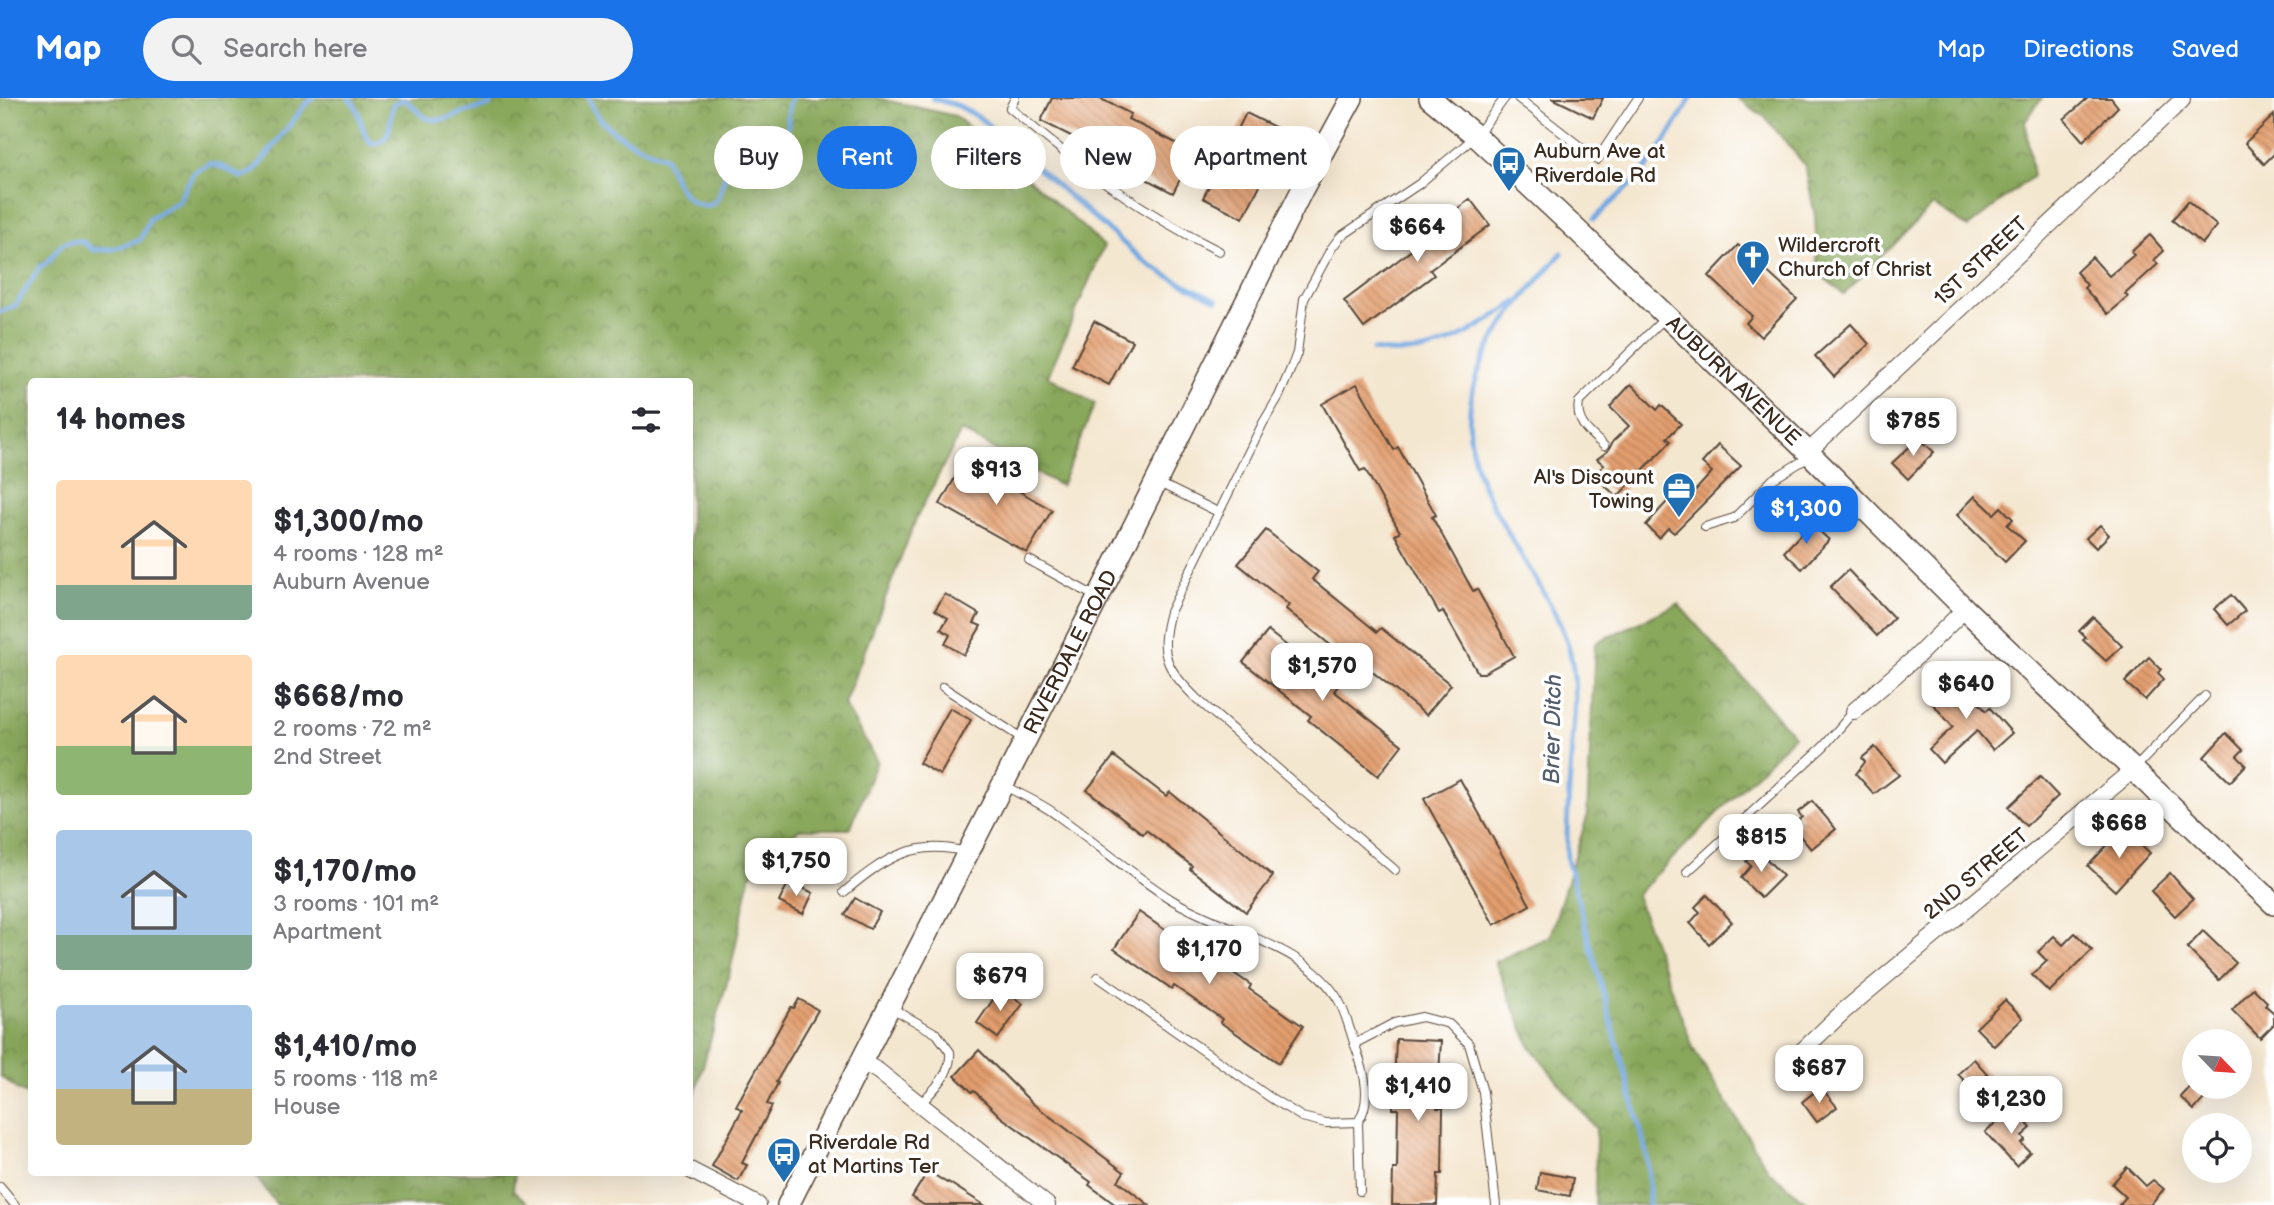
<!DOCTYPE html>
<html lang="en">
<head>
<meta charset="utf-8">
<style>
	:root { --surface:#fff; --page:#f2f2f3; --text:#2b2b33; --muted:#7c7c81; --accent:#1a73e8 }
	body { margin:0; font-family:"Balsamiq Sans",sans-serif; background:var(--page); color:var(--text); height:100vh; display:flex; flex-direction:column; font-size:26px; white-space:nowrap }
	* { box-sizing:border-box; margin:0 }
	p { font-size:23px; color:var(--muted) }
	.icon { flex:none; width:38px; height:38px; fill:none; stroke:currentColor; stroke-width:2; stroke-linecap:round; stroke-linejoin:round }
	.map { position:relative; flex:1; overflow:hidden }
	.details { position:absolute; left:28px; top:280px; width:665px; height:798px; display:flex; flex-direction:column; background:var(--surface); border-radius:7px; box-shadow:0 7px 28px #0002 }
	.details>* { flex:none }
	.banner { position:absolute; left:714px; top:28px; width:665px; height:63px; display:flex; gap:14px }
	.needle { width:46px; rotate:115deg }
	.fabs { position:absolute; left:2182px; top:931px; display:grid; gap:14px }
	.fabs a { display:grid; place-items:center; width:70px; height:70px; border-radius:50%; background:var(--surface); box-shadow:0 7px 28px #0002; font-size:35px }
	.price { position:absolute; translate:-50% -60px; padding:0 16px; border-radius:14px; background:#fff; color:#222; font-size:23px; line-height:46px; filter:drop-shadow(0 2px 4px #0008) }
	.price::after { content:''; position:absolute; left:50%; top:42px; width:21px; height:16px; margin-left:-10px; background:inherit; clip-path:polygon(0 0,100% 0,50% 100%) }
	.price.active { background:var(--accent); color:#fff }
	ul { padding:0; list-style:none }
	li { display:flex; align-items:center; gap:21px; height:175px; padding:0 28px }
	li span { display:grid; place-items:center; flex:none; width:196px; height:140px; border-radius:7px; color:#555 }
	li>.icon { margin-inline-start:auto }
	span .icon { width:84px; height:84px; fill:#fffc; stroke-width:1 }
	li b { font-size:30px }
	h2 { display:flex; justify-content:space-between; align-items:center; height:84px; padding:0 28px; font-size:30px }
	.chip { padding:0 24px; border-radius:32px; background:var(--surface); box-shadow:0 7px 28px #0002; font-size:24px; line-height:63px }
	.chip.active { background:var(--accent); color:#fff }
	header { display:flex; align-items:center; gap:42px; box-sizing:border-box; height:98px; padding:0 35px; background:var(--accent); color:#fff }
	header strong { font-size:33px }
	nav { display:flex; gap:38px; margin-inline-start:auto; font-size:24px }
	.search { width:490px; height:63px; background:var(--page); display:flex; align-items:center; gap:18px; box-sizing:border-box; padding:0 24px; border-radius:38px; color:var(--muted); font-size:26px }
	.map>svg:first-child { display:block }
	.forest { fill:url(#forest-crowns); stroke:#62693d; stroke-width:2 }
	.lines { fill:none; stroke-linecap:round; stroke-linejoin:round }
	.stream { stroke:#76a9e2; stroke-width:5 }
	.building { fill:url(#building-back-hatch) }
	.lane-casing { stroke:#574639; stroke-width:10 }
	.street-casing { stroke:#574639; stroke-width:18 }
	.secondary-casing { stroke:#574639; stroke-width:24 }
	.lane { stroke:#fff; stroke-width:8 }
	.street { stroke:#fff; stroke-width:16 }
	.secondary { stroke:#fff; stroke-width:21 }
	.labels { text-anchor:middle; dominant-baseline:central; stroke-width:7; stroke-linejoin:round; paint-order:stroke }
	.poi-label { font-size:21px; fill:#3b2a1e; stroke:#fff; text-anchor:start }
	.street-label { font-size:21px; fill:#3b2a1e; stroke:#fff }
	.water-label { font-size:23px; font-style:italic; fill:#535d6c; stroke:#fff }
</style>
</head>
<body>
<header>
<strong>Map</strong>
<div class="search"><svg class="icon" aria-label="search" viewBox="0 0 24 24"><circle cx="10" cy="10" r="6"/><path d="M15 15l6 6"/></svg>Search here</div>
<nav><a>Map</a><a>Directions</a><a>Saved</a></nav>
</header>
<div class="map">
<svg width="2274" height="1107" viewBox="0 0 2274 1107">
	<defs>
		<pattern id="forest-crowns" width="20" height="18" patternUnits="userSpaceOnUse" patternTransform="scale(1.75)"><rect width="20" height="18" fill="#89a85c"/><path d="M2 6a3 3 0 1 1 6 0M12 15a3 3 0 1 1 6 0" fill="none" stroke="#71894b"/></pattern>
		<pattern id="building-back-hatch" width="6" height="6" patternUnits="userSpaceOnUse" patternTransform="scale(1.75)"><rect width="6" height="6" fill="#e39e6e"/><path d="M-1 5l2 2M0 0l6 6M5-1l2 2" fill="none" stroke="#b9815a"/></pattern>
	</defs>
	<rect width="100%" height="100%" fill="#fff"/>
	<filter id="ink" filterUnits="userSpaceOnUse"><feTurbulence type="fractalNoise" baseFrequency=".0143" numOctaves="2"/><feDisplacementMap in="SourceGraphic" scale="14" xChannelSelector="R" yChannelSelector="G"/><feConvolveMatrix kernelMatrix="1 2 1 2 8 2 1 2 1" color-interpolation-filters="sRGB"/></filter>
	<filter id="wash" filterUnits="userSpaceOnUse"><feTurbulence type="fractalNoise" baseFrequency=".00686" numOctaves="4" result="noise"/><feDisplacementMap in="SourceGraphic" scale="28" xChannelSelector="R" yChannelSelector="G"/><feGaussianBlur stdDeviation="1.57" result="paint"/><feColorMatrix in="noise" values="0 0 0 0 0 0 0 0 0 0 0 0 0 0 0 0 0 1.4 0 .05"/><feComposite in="paint" operator="in"/></filter>
	<g filter="url(#wash)">
		<rect width="100%" height="100%" fill="#f4e7d0"/>
		<g class="forest">
			<path d="M 0,0 L 877,0 L 955,18 L 1000,55 L 1104,148 L 1048,278 L 1095,306 L 1061,388 L 961,333 L 916,421 L 844,606 L 877,663 L 850,731 L 799,731 L 750,778 L 730,874 L 690,1013 L 690,284 L 32,284 L 31,998 L 18,992 L 0,978 Z"/>
			<path d="M 1737,0 L 2042,0 L 2025,24 L 2033,78 L 1968,129 L 1933,107 L 1844,196 L 1818,175 L 1815,118 L 1805,67 L 1765,19 Z"/>
			<path d="M 1678,506 L 1794,638 L 1636,797 L 1694,952 L 1769,1073 L 1810,1107 L 1595,1107 L 1596,1031 L 1531,950 L 1495,864 L 1550,838 L 1587,719 L 1595,545 Z"/>
			<path d="M 253,1075 L 515,1075 L 513,1092 L 530,1107 L 277,1107 Z"/>
		</g>
		<g class="lines">
			<g class="stream">
				<path d="M 349,0 C 363,12 358,35 373,46 C 395,41 388,25 393,7 L 402,1 C 414,6 414,11 423,18 C 437,27 452,18 465,14 C 475,11 482,11 491,6 L 492,0"/>
				<path d="M 589,0 C 598,32 636,48 665,59 C 673,75 681,106 703,107 C 709,108 713,106 717,101 C 724,90 723,75 731,66 C 740,55 750,61 762,60 C 800,58 782,22 791,0"/>
				<path d="M 932,0 L 959,8 L 980,20 L 1145,164 L 1168,178 L 1217,202"/>
				<path d="M 1594,121 L 1643,75 L 1665,44 L 1691,0"/>
				<path d="M 1562,155 C 1504,221 1444,284 1480,380 C 1489,404 1504,427 1517,450 C 1534,480 1556,511 1567,544 C 1578,577 1575,611 1572,644 C 1570,683 1566,722 1567,761 L 1645,1048 L 1649,1075 L 1649,1107"/>
				<path d="M 0,214 L 16,207 L 40,169 L 48,164 L 61,147 L 71,143 L 83,144 L 94,152 L 113,151 L 140,142 L 150,120 L 178,104 L 194,74 L 210,66 L 223,69 L 241,79 L 254,74 L 305,7 L 313,0"/>
				<path d="M 1373,252 C 1435,263 1468,235 1517,204"/>
			</g>
		</g>
		<g id="blocks">
			<g class="building">
				<path d="M 1052,0 L 1099,0 L 1131,16 L 1128,21 L 1194,54 L 1173,95 L 1105,60 L 1107,56 L 1041,23 Z"/>
				<path d="M 1552,0 L 1603,0 L 1593,20 Z"/>
				<path d="M 2088,0 L 2111,0 L 2118,9 L 2083,43 L 2064,21 Z"/>
				<path d="M 1246,15 L 1287,35 L 1243,120 L 1203,100 Z"/>
				<path d="M 2274,17 L 2274,56 L 2264,66 L 2245,45 Z"/>
				<path d="M 1470,101 L 1490,127 L 1430,172 L 1434,177 L 1364,230 L 1344,203 L 1413,151 L 1410,147 Z"/>
				<path d="M 2188,103 L 2217,128 L 2202,146 L 2172,122 Z"/>
				<path d="M 2150,137 L 2164,153 L 2154,162 L 2158,166 L 2125,196 L 2128,199 L 2108,216 L 2084,190 L 2087,187 L 2076,174 L 2092,159 L 2109,178 L 2134,157 L 2131,154 Z"/>
				<path d="M 1738,147 L 1797,201 L 1761,239 L 1746,225 L 1752,218 L 1709,178 Z"/>
				<path d="M 1094,223 L 1132,243 L 1109,287 L 1072,268 Z"/>
				<path d="M 1851,226 L 1869,246 L 1834,279 L 1815,258 Z"/>
				<path d="M 1357,286 L 1394,352 L 1398,349 L 1436,417 L 1432,419 L 1473,493 L 1477,491 L 1514,558 L 1484,575 L 1478,575 L 1443,513 L 1439,515 L 1395,437 L 1400,434 L 1365,371 L 1360,373 L 1322,306 Z"/>
				<path d="M 1631,286 L 1657,312 L 1661,307 L 1681,326 L 1667,340 L 1671,343 L 1617,399 L 1594,377 L 1604,367 L 1597,361 L 1608,353 L 1613,343 L 1629,328 L 1610,309 Z"/>
				<path d="M 1919,340 L 1934,354 L 1908,381 L 1892,365 Z"/>
				<path d="M 1718,347 L 1741,368 L 1674,435 L 1668,430 L 1659,440 L 1646,427 L 1675,395 L 1685,404 L 1712,374 L 1702,365 Z"/>
				<path d="M 965,362 L 1052,412 L 1027,455 L 940,406 Z"/>
				<path d="M 1975,398 L 1994,416 L 2001,409 L 2013,421 L 2007,427 L 2025,443 L 2005,464 L 1957,417 Z"/>
				<path d="M 1811,425 L 1829,442 L 1802,471 L 1784,454 Z"/>
				<path d="M 2100,427 L 2109,437 L 2096,450 L 2086,440 Z"/>
				<path d="M 1266,432 L 1318,474 L 1312,481 L 1377,534 L 1381,530 L 1451,587 L 1426,617 L 1359,563 L 1355,567 L 1286,511 L 1289,507 L 1238,466 Z"/>
				<path d="M 1848,472 L 1894,520 L 1877,538 L 1830,489 Z"/>
				<path d="M 945,496 L 979,516 L 974,525 L 981,528 L 964,557 L 945,546 L 950,537 L 941,531 L 948,520 L 935,512 Z"/>
				<path d="M 2231,497 L 2245,513 L 2228,527 L 2214,511 Z"/>
				<path d="M 2093,519 L 2122,548 L 2106,563 L 2083,542 L 2086,540 L 2079,533 Z"/>
				<path d="M 1268,533 L 1338,588 L 1334,593 L 1402,647 L 1378,678 L 1308,622 L 1311,618 L 1243,564 Z"/>
				<path d="M 2149,559 L 2161,571 L 2158,575 L 2164,581 L 2145,602 L 2125,584 Z"/>
				<path d="M 1957,581 L 1986,613 L 1990,610 L 2012,635 L 1993,652 L 1977,633 L 1942,665 L 1929,651 L 1953,629 L 1931,604 Z"/>
				<path d="M 950,610 L 971,622 L 940,677 L 919,665 Z"/>
				<path d="M 2226,635 L 2243,652 L 2237,658 L 2246,667 L 2230,684 L 2204,659 Z"/>
				<path d="M 1875,649 L 1899,677 L 1874,696 L 1856,676 L 1865,664 L 1862,660 Z"/>
				<path d="M 1114,658 L 1166,698 L 1170,694 L 1273,778 L 1246,814 L 1190,771 L 1192,768 L 1146,732 L 1143,736 L 1087,692 Z"/>
				<path d="M 2040,679 L 2058,698 L 2026,728 L 2008,709 Z"/>
				<path d="M 1460,681 L 1530,807 L 1494,827 L 1424,701 Z"/>
				<path d="M 1812,703 L 1836,731 L 1811,751 L 1794,731 L 1800,726 L 1797,723 L 1802,719 L 1798,714 Z"/>
				<path d="M 2123,730 L 2150,755 L 2115,793 L 2088,768 Z"/>
				<path d="M 1758,752 L 1783,778 L 1761,800 L 1741,780 L 1751,768 L 1746,763 Z"/>
				<path d="M 2170,775 L 2193,801 L 2175,818 L 2151,793 Z"/>
				<path d="M 789,783 L 813,795 L 803,816 L 779,804 Z"/>
				<path d="M 1707,797 L 1732,824 L 1709,846 L 1690,825 L 1700,814 L 1695,809 Z"/>
				<path d="M 855,800 L 880,814 L 870,831 L 845,817 Z"/>
				<path d="M 1139,814 L 1194,852 L 1196,849 L 1251,887 L 1249,891 L 1303,928 L 1279,965 L 1220,924 L 1222,921 L 1174,888 L 1172,891 L 1114,851 Z"/>
				<path d="M 2203,833 L 2236,865 L 2219,882 L 2187,850 Z"/>
				<path d="M 2075,835 L 2092,852 L 2049,894 L 2032,877 L 2047,863 L 2038,854 L 2054,838 L 2063,847 Z"/>
				<path d="M 1001,890 L 1023,906 L 998,940 L 977,925 Z"/>
				<path d="M 2253,890 L 2267,904 L 2265,907 L 2274,915 L 2274,926 L 2260,940 L 2232,912 Z"/>
				<path d="M 799,901 L 818,912 L 776,984 L 778,985 L 767,1006 L 772,1008 L 742,1065 L 747,1067 L 738,1083 L 712,1068 L 742,1012 L 736,1008 L 791,909 L 794,910 Z"/>
				<path d="M 2005,902 L 2023,920 L 1994,948 L 1976,930 Z"/>
				<path d="M 1396,941 L 1441,943 L 1437,1010 L 1443,1010 L 1442,1076 L 1438,1076 L 1437,1107 L 1392,1107 L 1393,1071 L 1397,1071 L 1398,1011 L 1393,1011 Z"/>
				<path d="M 979,952 L 1032,1005 L 1124,1074 L 1118,1083 L 1149,1107 L 1116,1107 L 1089,1087 L 1091,1084 L 1001,1019 L 974,993 L 972,994 L 955,978 Z"/>
				<path d="M 1974,961 L 1989,978 L 1977,990 L 1971,990 L 1958,976 Z"/>
				<path d="M 2190,988 L 2204,1001 L 2194,1012 L 2180,999 Z"/>
				<path d="M 1821,989 L 1837,1009 L 1817,1024 L 1802,1004 Z"/>
				<path d="M 2015,1011 L 2031,1030 L 2022,1038 L 2025,1042 L 2021,1045 L 2030,1054 L 2016,1068 L 1985,1034 L 2002,1019 L 2004,1021 Z"/>
				<path d="M 2127,1069 L 2146,1088 L 2153,1082 L 2164,1091 L 2150,1107 L 2119,1107 L 2126,1099 L 2112,1086 Z"/>
				<path d="M 928,1073 L 947,1085 L 948,1084 L 984,1107 L 924,1107 L 912,1099 Z"/>
				<path d="M 1540,1074 L 1573,1080 L 1570,1098 L 1537,1092 Z"/>
			</g>
		</g>
	</g>
	<g filter="url(#ink)">
		<use href="#blocks" fill-opacity="0" stroke="#574639" stroke-width="2"/>
		<g class="lines">
			<g class="lane-casing">
				<g id="lane">
					<path d="M 1015,0 L 1010,10 C 1074,64 1143,116 1219,153"/>
					<path d="M 1518,0 L 1597,62 L 1638,0"/>
					<path d="M 1604,348 C 1590,335 1575,325 1579,304 L 1666,219"/>
					<path d="M 1157,384 L 1218,414"/>
					<path d="M 1705,429 L 1734,420 L 1773,381 L 1809,359"/>
					<path d="M 1029,462 L 1098,500"/>
					<path d="M 943,589 L 1023,641"/>
					<path d="M 2134,671 L 2205,598"/>
					<path d="M 1003,687 C 1021,697 1042,705 1058,718 C 1096,745 1130,775 1169,800 C 1222,834 1306,845 1339,903 C 1347,918 1351,937 1357,953 C 1365,976 1372,1003 1358,1024 L 1326,1025 L 1302,1019 L 1271,1000 L 1098,879"/>
					<path d="M 1395,772 L 1197,601 C 1166,570 1158,557 1170,514 L 1263,325 L 1279,298 L 1292,268 L 1297,255 L 1304,201 L 1331,151 L 1340,139 L 1419,86 L 1476,38 L 1505,0"/>
					<path d="M 1687,774 L 1824,648 L 1854,613"/>
					<path d="M 844,794 C 882,762 913,740 966,754"/>
					<path d="M 890,909 L 937,936 L 950,954 C 952,975 934,992 920,1006"/>
					<path d="M 1354,946 L 1394,925 L 1422,919 L 1449,926 L 1469,946 L 1483,994 L 1496,1107"/>
					<path d="M 1358,1024 L 1360,1093"/>
					<path d="M 0,1089 L 15,1107"/>
				</g>
			</g>
			<g class="street-casing">
				<g id="street">
					<path d="M 1808,354 L 2182,2"/>
					<path d="M 1854,613 L 1916,559 L 1965,511"/>
					<path d="M 1801,954 L 1845,912 L 2133,672"/>
					<path d="M 862,964 L 878,973 L 1047,1107"/>
					<path d="M 690,1072 L 758,1107"/>
				</g>
			</g>
			<g class="secondary-casing">
				<g id="secondary">
					<path id="s1" d="M 1430,0 L 1476,38 L 1580,135 L 1808,354 L 1965,511 L 2274,806"/>
					<path id="s2" d="M 788,1107 L 1098,500 L 1302,92 L 1352,0"/>
				</g>
			</g>
			<use href="#lane" class="lane"/>
			<use href="#street" class="street"/>
			<use href="#secondary" class="secondary"/>
		</g>
	</g>
	<defs>
		<g id="bus-pin" transform="scale(1.75)"><path d="M0 17L-7.5 6A9.5 9.5 0 1 1 7.5 6Z" fill="#1f6fb2" stroke="#fff"/><path d="M-5-6H5V4H4V6H2V4H-2V6H-4V4H-5ZM-3.5-4V0h7V-4ZM-3.5 1.2v1.5H-2V1.2ZM2 1.2v1.5H3.5V1.2Z" fill="#fff"/></g>
		<g id="church-pin" transform="scale(1.75)"><path d="M0 17L-7.5 6A9.5 9.5 0 1 1 7.5 6Z" fill="#1f6fb2" stroke="#fff"/><path d="M-1.2-6h2.4v3.5h3.3v2.4h-3.3V6h-2.4V-.1h-3.3v-2.4h3.3Z" fill="#fff"/></g>
		<g id="office-pin" transform="scale(1.75)"><path d="M0 17L-7.5 6A9.5 9.5 0 1 1 7.5 6Z" fill="#1f6fb2" stroke="#fff"/><path d="M-6-3h4V-5.5h4V-3h4V5H-6ZM-1-4.5V-3h2v-1.5ZM-6 0V1H6V0Z" fill="#fff"/></g>
	</defs>
	<g fill-rule="evenodd">
		<use href="#bus-pin" x="1509" y="65"/>
		<use href="#church-pin" x="1753" y="159"/>
		<use href="#office-pin" x="1679" y="391"/>
		<use href="#bus-pin" x="784" y="1056"/>
	</g>
	<g class="labels">
		<g class="poi-label">
			<text x="1534" y="53">Auburn Ave at<tspan x="1534" dy="24">Riverdale Rd</tspan></text>
			<text x="1778" y="147">Wildercroft<tspan x="1778" dy="24">Church of Christ</tspan></text>
			<text x="1654" y="379" text-anchor="end">Al's Discount<tspan x="1654" dy="24">Towing</tspan></text>
			<text x="808" y="1044">Riverdale Rd<tspan x="808" dy="24">at Martins Ter</tspan></text>
		</g>
		<g class="street-label">
			<text transform="translate(1981 163) rotate(-43)">1ST STREET</text>
			<text stroke="none"><textPath href="#s1" startOffset="415">AUBURN AVENUE</textPath></text>
			<text stroke="none"><textPath href="#s2" startOffset="621">RIVERDALE ROAD</textPath></text>
			<text transform="translate(1976 776) rotate(-40)">2ND STREET</text>
		</g>
		<g class="water-label">
			<text transform="translate(1553 631) rotate(-89)">Brier Ditch</text>
		</g>
	</g>
</svg>
<div class="fabs">
<a><svg class="needle" viewBox="-14 -14 28 28"><path d="M0-13l5 13h-10z" fill="#e53935"/><path d="M0 13l5-13h-10z" fill="#7c7c81"/></svg></a>
<a><svg class="icon" aria-label="locate" viewBox="0 0 24 24"><circle cx="12" cy="12" r="6"/><path d="M12 2v4M12 18v4M2 12h4M18 12h4"/></svg></a>
</div>
<b class="price" style="left:1417px;top:166px">$664</b>
<b class="price" style="left:1913px;top:360px">$785</b>
<b class="price" style="left:996px;top:409px">$913</b>
<b class="price active" style="left:1806px;top:448px">$1,300</b>
<b class="price" style="left:1322px;top:605px">$1,570</b>
<b class="price" style="left:1966px;top:623px">$640</b>
<b class="price" style="left:2119px;top:762px">$668</b>
<b class="price" style="left:1761px;top:776px">$815</b>
<b class="price" style="left:796px;top:800px">$1,750</b>
<b class="price" style="left:1209px;top:888px">$1,170</b>
<b class="price" style="left:1000px;top:915px">$679</b>
<b class="price" style="left:1819px;top:1007px">$687</b>
<b class="price" style="left:1418px;top:1025px">$1,410</b>
<b class="price" style="left:2011px;top:1038px">$1,230</b>
<div class="banner">
<a class="chip">Buy</a>
<a class="chip active">Rent</a>
<a class="chip">Filters</a>
<a class="chip">New</a>
<a class="chip">Apartment</a>
</div>
<section class="details">
<h2>14 homes<svg class="icon" aria-label="filters" viewBox="0 0 24 24"><path d="M4 7h16M4 17h16"/><circle cx="9" cy="7" r="2"/><circle cx="15" cy="17" r="2"/></svg></h2>
<ul>
<li><span style="background:linear-gradient(#ffd9b3 75%,#7fa58c 0)"><svg class="icon" aria-label="home" viewBox="0 0 24 24"><path d="M3 11l9-7 9 7M6 9v11h12V9"/></svg></span><div><b>$1,300/mo</b><p>4 rooms · 128 m²</p><p>Auburn Avenue</p></div></li>
<li><span style="background:linear-gradient(#ffd9b3 65%,#8fb573 0)"><svg class="icon" aria-label="home" viewBox="0 0 24 24"><path d="M3 11l9-7 9 7M6 9v11h12V9"/></svg></span><div><b>$668/mo</b><p>2 rooms · 72 m²</p><p>2nd Street</p></div></li>
<li><span style="background:linear-gradient(#a9c7e8 75%,#7fa58c 0)"><svg class="icon" aria-label="home" viewBox="0 0 24 24"><path d="M3 11l9-7 9 7M6 9v11h12V9"/></svg></span><div><b>$1,170/mo</b><p>3 rooms · 101 m²</p><p>Apartment</p></div></li>
<li><span style="background:linear-gradient(#a9c7e8 60%,#c2b280 0)"><svg class="icon" aria-label="home" viewBox="0 0 24 24"><path d="M3 11l9-7 9 7M6 9v11h12V9"/></svg></span><div><b>$1,410/mo</b><p>5 rooms · 118 m²</p><p>House</p></div></li>
</ul>
</section>
</div>
</body>
</html>
